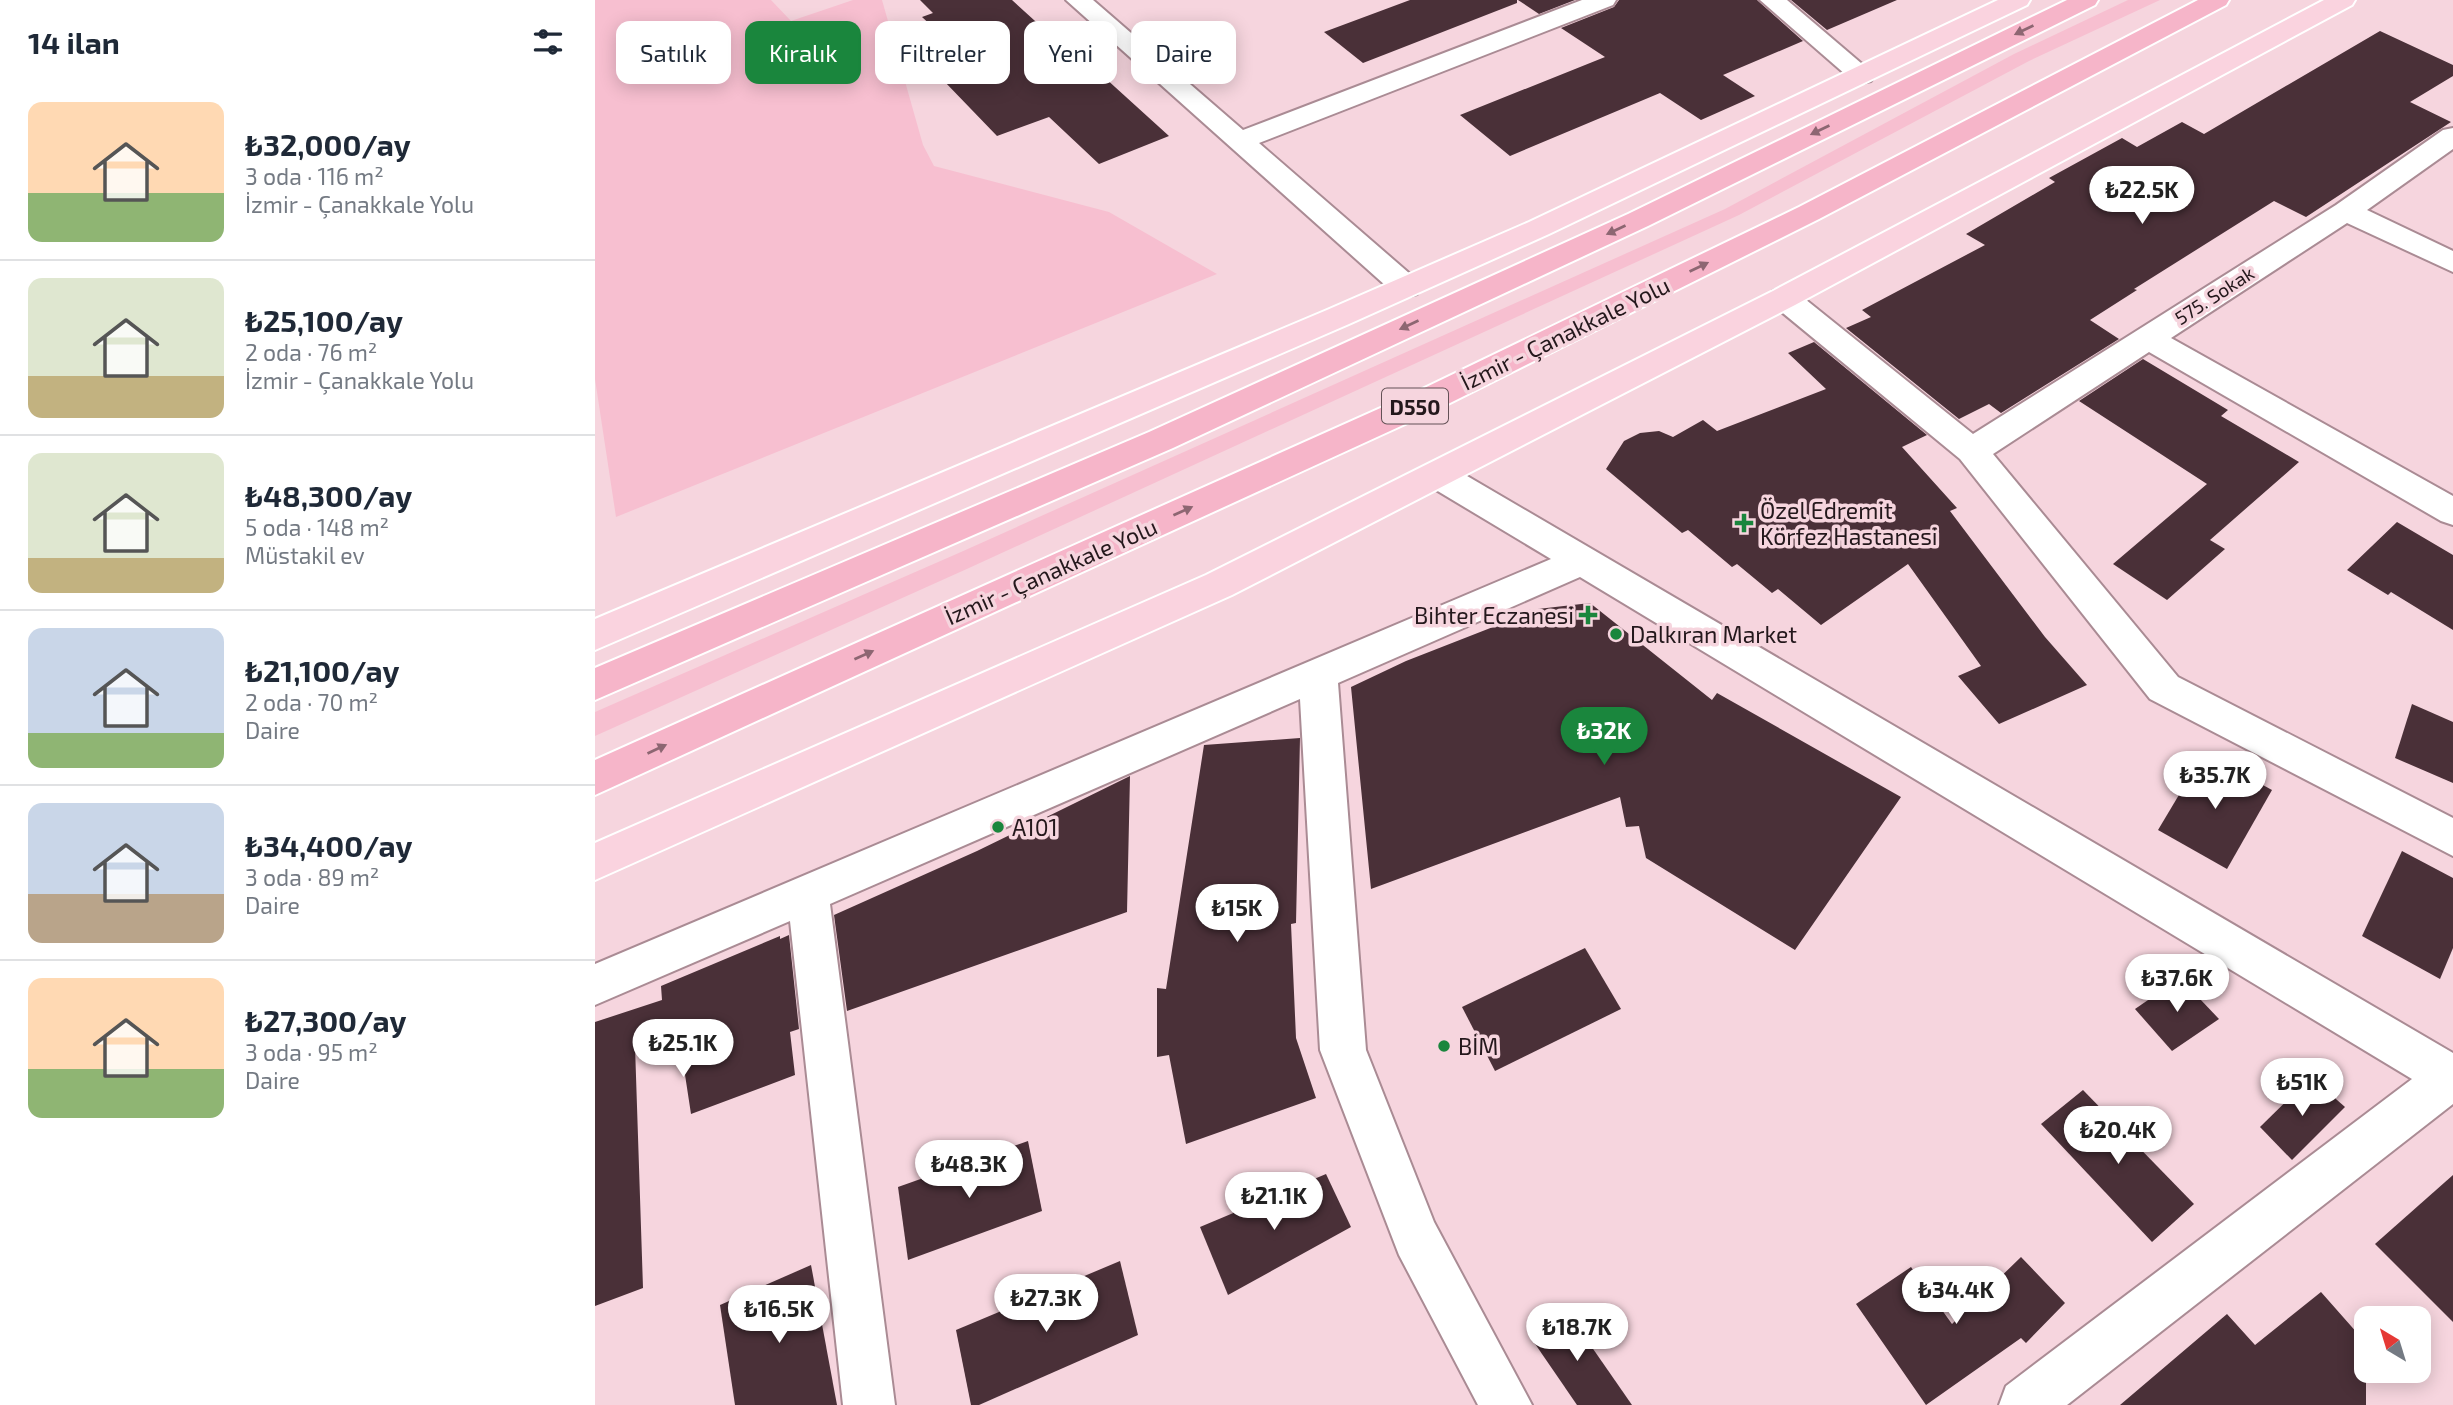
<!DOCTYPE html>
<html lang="tr">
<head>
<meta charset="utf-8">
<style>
	:root { --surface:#fff; --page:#f6f6f7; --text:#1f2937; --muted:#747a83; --line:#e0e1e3; --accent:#1a863d }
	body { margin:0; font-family:"Exo 2",sans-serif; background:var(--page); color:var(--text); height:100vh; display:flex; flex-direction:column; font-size:26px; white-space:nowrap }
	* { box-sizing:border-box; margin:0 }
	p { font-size:23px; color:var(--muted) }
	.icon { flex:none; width:38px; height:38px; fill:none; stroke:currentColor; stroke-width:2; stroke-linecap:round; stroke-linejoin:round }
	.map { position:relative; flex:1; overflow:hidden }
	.panel { display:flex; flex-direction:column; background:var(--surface); width:595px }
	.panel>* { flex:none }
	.banner { position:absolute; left:21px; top:21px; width:665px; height:63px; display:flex; gap:14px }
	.needle { width:46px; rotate:322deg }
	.fabs { position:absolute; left:1759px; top:1306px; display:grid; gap:14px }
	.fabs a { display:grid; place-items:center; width:77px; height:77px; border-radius:14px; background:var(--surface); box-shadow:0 4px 18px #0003; font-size:35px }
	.price { position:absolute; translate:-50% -60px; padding:0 16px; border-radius:24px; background:#fff; color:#222; font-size:23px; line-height:46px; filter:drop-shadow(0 2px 4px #0008) }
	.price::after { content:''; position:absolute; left:50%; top:42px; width:21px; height:16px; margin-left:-10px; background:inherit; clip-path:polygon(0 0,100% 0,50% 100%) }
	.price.current { background:var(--accent); color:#fff }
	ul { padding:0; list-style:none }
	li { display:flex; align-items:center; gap:21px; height:175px; padding:0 28px }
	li+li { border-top:2px solid var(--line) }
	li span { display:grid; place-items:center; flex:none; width:196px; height:140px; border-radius:14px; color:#555 }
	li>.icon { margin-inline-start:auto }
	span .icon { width:84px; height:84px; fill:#fffc; stroke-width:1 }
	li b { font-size:30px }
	h2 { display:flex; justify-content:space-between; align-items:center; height:84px; padding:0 28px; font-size:30px }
	.chip { padding:0 24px; border-radius:14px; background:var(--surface); box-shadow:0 4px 18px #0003; font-size:24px; line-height:63px }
	.chip.current { background:var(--accent); color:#fff }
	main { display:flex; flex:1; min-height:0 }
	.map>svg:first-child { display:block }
	.green { fill:#f7bfd0 }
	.building { fill:#4a3038 }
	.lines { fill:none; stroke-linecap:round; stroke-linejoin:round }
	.minor-casing { stroke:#aa8b94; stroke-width:4 }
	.major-casing { stroke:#fff; stroke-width:4 }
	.highway-casing { stroke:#fff; stroke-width:4 }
	.minor { fill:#fff; fill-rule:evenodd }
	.major { fill:#fad3df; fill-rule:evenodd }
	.highway { fill:#f6b5c9; fill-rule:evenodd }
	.oneway { fill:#8d6672 }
	.poi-dot { fill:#1a863d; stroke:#f6d5de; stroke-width:2.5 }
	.labels { text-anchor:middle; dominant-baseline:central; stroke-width:7; stroke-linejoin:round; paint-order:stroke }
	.far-street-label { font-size:19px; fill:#24181c; stroke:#f6d5de }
	.shield { fill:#f6d5de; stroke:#635156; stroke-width:2 }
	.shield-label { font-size:21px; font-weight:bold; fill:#24181c }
	.street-label { font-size:23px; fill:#24181c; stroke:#f6d5de }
	.poi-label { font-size:23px; fill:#24181c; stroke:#f6d5de; text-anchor:start }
</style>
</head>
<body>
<main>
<section class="panel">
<h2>14 ilan<svg class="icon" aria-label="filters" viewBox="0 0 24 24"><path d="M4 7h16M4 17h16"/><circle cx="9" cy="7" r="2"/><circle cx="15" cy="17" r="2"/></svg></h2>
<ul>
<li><span style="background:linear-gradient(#ffd9b3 65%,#8fb573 0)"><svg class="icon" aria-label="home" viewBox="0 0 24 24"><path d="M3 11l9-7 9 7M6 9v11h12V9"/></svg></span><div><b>₺32,000/ay</b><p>3 oda · 116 m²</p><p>İzmir - Çanakkale Yolu</p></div></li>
<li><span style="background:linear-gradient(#dfe7d0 70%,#c2b280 0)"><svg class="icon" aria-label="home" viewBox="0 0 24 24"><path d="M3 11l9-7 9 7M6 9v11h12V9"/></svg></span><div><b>₺25,100/ay</b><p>2 oda · 76 m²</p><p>İzmir - Çanakkale Yolu</p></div></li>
<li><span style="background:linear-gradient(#dfe7d0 75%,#c2b280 0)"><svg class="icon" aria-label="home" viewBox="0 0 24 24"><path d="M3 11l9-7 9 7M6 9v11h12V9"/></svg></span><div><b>₺48,300/ay</b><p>5 oda · 148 m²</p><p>Müstakil ev</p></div></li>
<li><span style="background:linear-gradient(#c9d6e8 75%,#8fb573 0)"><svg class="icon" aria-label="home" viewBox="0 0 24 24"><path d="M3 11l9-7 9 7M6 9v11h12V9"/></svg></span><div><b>₺21,100/ay</b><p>2 oda · 70 m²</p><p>Daire</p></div></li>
<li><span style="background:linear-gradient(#c9d6e8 65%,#b9a48a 0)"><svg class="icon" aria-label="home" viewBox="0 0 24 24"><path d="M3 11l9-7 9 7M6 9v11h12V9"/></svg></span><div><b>₺34,400/ay</b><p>3 oda · 89 m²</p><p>Daire</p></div></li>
<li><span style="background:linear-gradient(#ffd9b3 65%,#8fb573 0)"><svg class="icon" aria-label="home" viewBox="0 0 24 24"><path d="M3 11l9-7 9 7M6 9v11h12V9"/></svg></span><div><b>₺27,300/ay</b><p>3 oda · 95 m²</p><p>Daire</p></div></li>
</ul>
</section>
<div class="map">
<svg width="1858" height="1405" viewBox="0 0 1858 1405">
	<rect width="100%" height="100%" fill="#f6d5de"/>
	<g class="green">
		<path d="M 0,0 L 176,0 L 196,21 L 258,0 L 287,0 L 328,145 L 339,166 L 514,212 L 622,274 L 21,517 L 0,379 Z"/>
		<path d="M 1533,0 L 1565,0 L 1434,61 L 1144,215 L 374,568 L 0,736 L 0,712 L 366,552 L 1130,209 L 1419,54 Z"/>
	</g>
	<g class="building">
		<path d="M 325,0 L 417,0 L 461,40 L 466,38 L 574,136 L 504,164 L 454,117 L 402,136 L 348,80 L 370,73 L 329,32 L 340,29 L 327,17 L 338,13 Z"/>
		<path d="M 815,0 L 922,0 L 922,3 L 768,63 L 729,32 Z"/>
		<path d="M 923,0 L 980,0 L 944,14 Z"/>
		<path d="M 1024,0 L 1162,0 L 1208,41 L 1128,75 L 1160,96 L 1106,120 L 1065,93 L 915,156 L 865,115 L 1010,57 L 966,28 L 1019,7 Z"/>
		<path d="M 1196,0 L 1302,0 L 1232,30 Z"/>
		<path d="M 1785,31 L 1858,65 L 1858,76 L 1815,102 L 1856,122 L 1711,217 L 1679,201 L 1539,289 L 1542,290 L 1495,320 L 1524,339 L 1406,413 L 1394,404 L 1364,419 L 1251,328 L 1276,317 L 1267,310 L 1390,245 L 1371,234 L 1460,182 L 1454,178 L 1527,138 L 1542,147 L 1587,122 L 1609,134 Z"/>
		<path d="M 1219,342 L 1332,435 L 1307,447 L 1362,508 L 1355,511 L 1450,637 L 1492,685 L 1404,724 L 1363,676 L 1386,666 L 1313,564 L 1226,625 L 1183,589 L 1177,593 L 1142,564 L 1137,567 L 1093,530 L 1087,533 L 1011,469 L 1029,441 L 1045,433 L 1064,431 L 1078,437 L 1108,420 L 1122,431 L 1231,389 L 1193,353 Z"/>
		<path d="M 1548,359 L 1633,410 L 1626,416 L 1704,462 L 1615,540 L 1630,549 L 1572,600 L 1518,564 L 1612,484 L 1484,401 Z"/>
		<path d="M 1802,522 L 1858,555 L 1858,630 L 1796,592 L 1793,595 L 1752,570 Z"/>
		<path d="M 995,603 L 1117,700 L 1122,693 L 1306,797 L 1200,950 L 1051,858 L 1044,826 L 1031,827 L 1025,797 L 776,889 L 756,687 L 811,661 L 921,618 L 934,610 Z"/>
		<path d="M 1817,704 L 1858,722 L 1858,783 L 1800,758 Z"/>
		<path d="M 705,738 L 701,923 L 696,924 L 701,1038 L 721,1098 L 591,1144 L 574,1055 L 562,1057 L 562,988 L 571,989 L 609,745 Z"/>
		<path d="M 1609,753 L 1677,790 L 1632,869 L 1563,830 Z"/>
		<path d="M 535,776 L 532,912 L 252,1011 L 239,915 L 382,851 Z"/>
		<path d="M 1807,851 L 1858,878 L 1858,948 L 1845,979 L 1767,936 Z"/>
		<path d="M 194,935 L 204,1029 L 195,1032 L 200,1075 L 96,1114 L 85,1042 L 40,1046 L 48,1288 L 0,1306 L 0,1022 L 67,1000 L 66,986 L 185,936 L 185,939 Z"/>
		<path d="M 990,948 L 1026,1009 L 900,1071 L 867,1007 Z"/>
		<path d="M 1585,978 L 1624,1019 L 1577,1051 L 1540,1009 Z"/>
		<path d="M 1716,1077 L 1750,1107 L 1697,1160 L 1665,1127 Z"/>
		<path d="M 1488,1090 L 1599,1204 L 1557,1242 L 1446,1124 Z"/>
		<path d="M 433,1141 L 447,1211 L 313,1260 L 303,1187 Z"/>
		<path d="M 731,1174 L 756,1227 L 633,1295 L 605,1227 Z"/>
		<path d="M 1858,1175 L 1858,1322 L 1780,1244 Z"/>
		<path d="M 1426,1257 L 1470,1303 L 1431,1343 L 1426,1338 L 1331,1405 L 1261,1304 L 1316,1267 L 1357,1324 Z"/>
		<path d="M 525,1261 L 543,1335 L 384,1405 L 376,1405 L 361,1330 Z"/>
		<path d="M 216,1265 L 242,1405 L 140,1405 L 125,1305 Z"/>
		<path d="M 1726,1292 L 1771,1343 L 1771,1405 L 1525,1405 L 1632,1314 L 1660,1345 Z"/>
		<path d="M 969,1307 L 1037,1405 L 982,1405 L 934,1335 Z"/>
	</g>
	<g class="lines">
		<g class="minor-casing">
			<g id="minor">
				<path d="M 471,0 L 498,0 L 648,130 L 987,0 L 1021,0 L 1018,5 L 664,143 L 822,280 L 826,287 L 822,294 L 811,297 L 800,294 Z"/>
				<path d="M 1165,0 L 1192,0 L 1280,75 L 1276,81 L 1267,83 L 1258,81 Z"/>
				<path d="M 1858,128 L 1858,149 L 1772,210 L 1858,251 L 1858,272 L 1752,223 L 1576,338 L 1858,496 L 1858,525 L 1846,521 L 1554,352 L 1398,454 L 1583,677 L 1858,818 L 1858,856 L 1555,699 L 1365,459 L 1178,305 L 1174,298 L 1178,291 L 1189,288 L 1200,291 L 1378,434 L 1741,205 L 1848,130 Z"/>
				<path d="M 843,463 L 855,466 L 1858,1053 L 1858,1104 L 1472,1405 L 1404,1405 L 1411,1386 L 1817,1079 L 985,577 L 743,683 L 771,1050 L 839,1222 L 937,1405 L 883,1405 L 804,1255 L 725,1050 L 705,699 L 235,904 L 300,1405 L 248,1405 L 195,921 L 0,1005 L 0,964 L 956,559 L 831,484 L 826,475 L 831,466 Z"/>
			</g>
		</g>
		<g class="major-casing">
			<g id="major">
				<path d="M 1403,0 L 1435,0 L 1432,5 L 954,234 L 754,324 L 0,650 L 0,619 L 732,310 L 934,222 Z"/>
				<path d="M 1729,0 L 1760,0 L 1757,5 L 1200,305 L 637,595 L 0,880 L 0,843 L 611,575 L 1178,291 Z"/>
			</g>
		</g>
		<g class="highway-casing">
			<g id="highway">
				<path d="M 1472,0 L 1503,0 L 1500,5 L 1053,226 L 578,448 L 0,700 L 0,668 L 554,432 L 1033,214 Z"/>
				<path d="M 1603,0 L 1634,0 L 1631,5 L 1224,219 L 843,409 L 0,795 L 0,760 L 819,393 L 1204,207 Z"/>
			</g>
		</g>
		<use href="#minor" class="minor"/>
		<use href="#major" class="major"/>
		<use href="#highway" class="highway"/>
	</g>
	<defs><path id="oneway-solid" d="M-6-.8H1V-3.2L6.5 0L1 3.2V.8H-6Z" transform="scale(1.75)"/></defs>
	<g class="oneway">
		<use href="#oneway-solid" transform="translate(1429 30) rotate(154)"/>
		<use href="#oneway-solid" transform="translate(1225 130) rotate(154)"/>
		<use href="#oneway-solid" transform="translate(1021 230) rotate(155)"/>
		<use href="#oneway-solid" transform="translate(1104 267) rotate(-26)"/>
		<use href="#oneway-solid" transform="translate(814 325) rotate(155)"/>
		<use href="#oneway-solid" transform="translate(588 511) rotate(-24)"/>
		<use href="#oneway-solid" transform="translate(269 655) rotate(-24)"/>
		<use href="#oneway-solid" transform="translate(62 749) rotate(-25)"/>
	</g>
	<g class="poi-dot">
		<path d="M1145.5 512.5h7v7h7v7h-7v7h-7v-7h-7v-7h7z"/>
		<path d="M989.5 604.5h7v7h7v7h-7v7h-7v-7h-7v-7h7z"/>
		<circle cx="1021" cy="634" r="7"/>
		<circle cx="403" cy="827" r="7"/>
		<circle cx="849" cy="1046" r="7"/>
	</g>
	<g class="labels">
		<g class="far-street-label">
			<text transform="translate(1619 295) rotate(-33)">575. Sokak</text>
		</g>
		<rect class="shield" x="787" y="388.5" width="66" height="35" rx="5"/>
		<g class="shield-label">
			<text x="820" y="406">D550</text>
		</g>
		<g class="street-label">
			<text transform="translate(970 333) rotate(-26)">İzmir - Çanakkale Yolu</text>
			<text transform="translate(456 571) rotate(-24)">İzmir - Çanakkale Yolu</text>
		</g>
		<g class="poi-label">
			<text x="1165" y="510">Özel Edremit<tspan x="1165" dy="26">Körfez Hastanesi</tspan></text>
			<text x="979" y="615" text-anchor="end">Bihter Eczanesi</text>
			<text x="1035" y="634">Dalkıran Market</text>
			<text x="417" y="827">A101</text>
			<text x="863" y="1046">BİM</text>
		</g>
	</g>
</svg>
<div class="fabs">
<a><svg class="needle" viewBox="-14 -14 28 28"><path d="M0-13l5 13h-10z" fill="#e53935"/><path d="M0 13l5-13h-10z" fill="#747a83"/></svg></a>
</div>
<b class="price" style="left:1547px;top:226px">₺22.5K</b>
<b class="price current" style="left:1009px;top:767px">₺32K</b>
<b class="price" style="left:1620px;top:811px">₺35.7K</b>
<b class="price" style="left:642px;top:944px">₺15K</b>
<b class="price" style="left:1582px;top:1014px">₺37.6K</b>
<b class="price" style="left:88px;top:1079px">₺25.1K</b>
<b class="price" style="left:1707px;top:1118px">₺51K</b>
<b class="price" style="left:1523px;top:1166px">₺20.4K</b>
<b class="price" style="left:374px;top:1200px">₺48.3K</b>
<b class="price" style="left:679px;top:1232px">₺21.1K</b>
<b class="price" style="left:1361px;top:1326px">₺34.4K</b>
<b class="price" style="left:451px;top:1334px">₺27.3K</b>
<b class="price" style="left:184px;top:1345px">₺16.5K</b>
<b class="price" style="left:982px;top:1363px">₺18.7K</b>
<div class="banner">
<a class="chip">Satılık</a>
<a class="chip current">Kiralık</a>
<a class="chip">Filtreler</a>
<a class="chip">Yeni</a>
<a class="chip">Daire</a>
</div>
</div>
</main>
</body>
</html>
